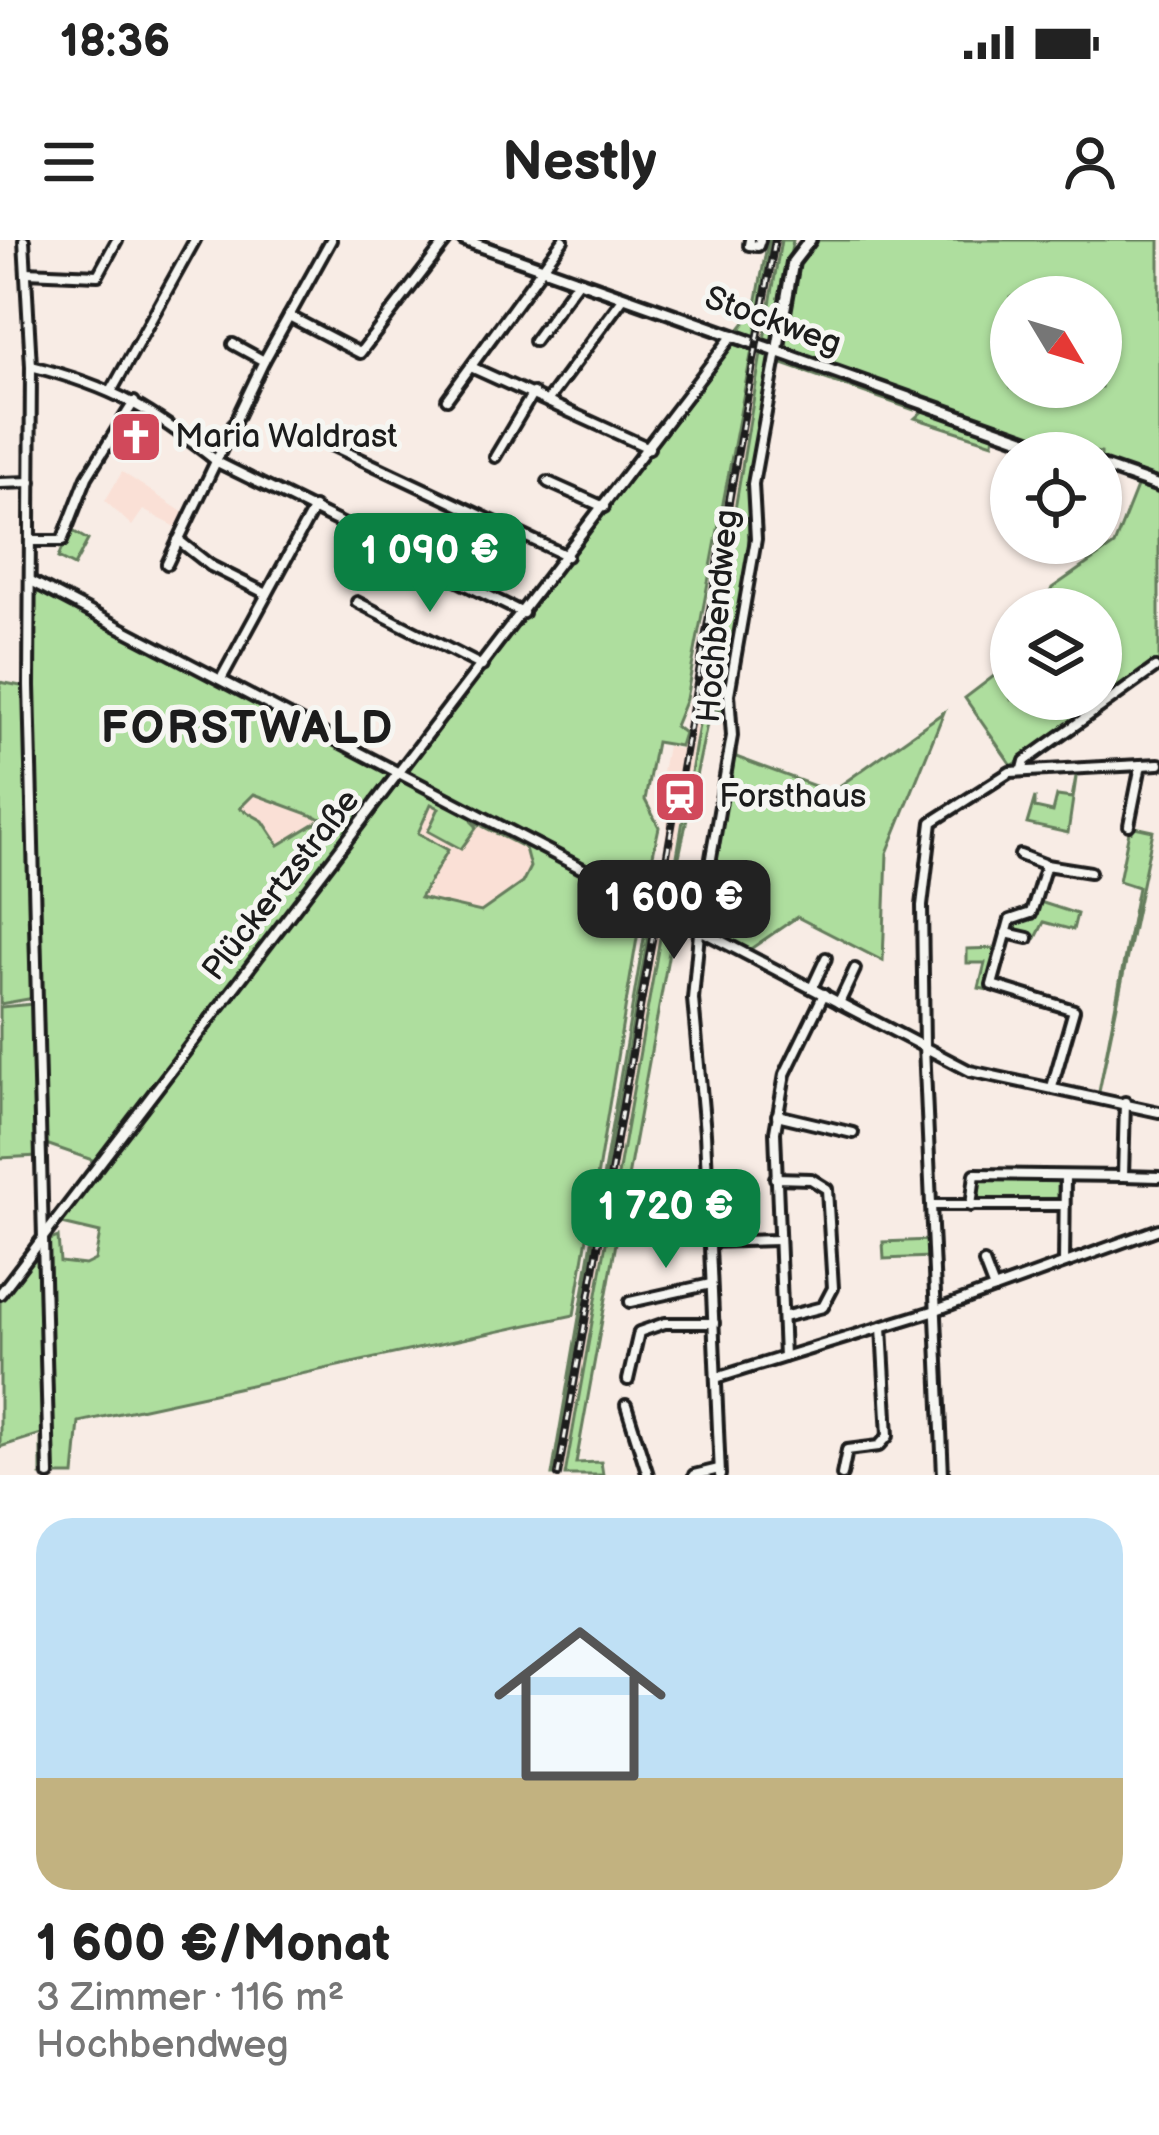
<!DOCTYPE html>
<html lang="de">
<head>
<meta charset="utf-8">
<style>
	:root { --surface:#fff; --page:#f6f6f6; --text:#222; --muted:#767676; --line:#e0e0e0; --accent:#0b8043 }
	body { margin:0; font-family:"Balsamiq Sans",sans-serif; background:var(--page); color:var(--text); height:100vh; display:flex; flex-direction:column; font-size:45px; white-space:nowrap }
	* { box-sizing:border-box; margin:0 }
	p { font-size:39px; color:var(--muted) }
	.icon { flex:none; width:66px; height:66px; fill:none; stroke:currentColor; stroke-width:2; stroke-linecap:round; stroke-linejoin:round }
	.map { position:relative; height:1235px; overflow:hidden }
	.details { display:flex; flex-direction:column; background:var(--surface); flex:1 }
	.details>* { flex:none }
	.needle { width:78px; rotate:128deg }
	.buttons { position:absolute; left:990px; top:36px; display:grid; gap:24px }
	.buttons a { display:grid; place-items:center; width:132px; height:132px; border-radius:50%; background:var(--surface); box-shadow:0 3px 9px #0004; font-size:60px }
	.price { position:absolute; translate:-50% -102px; padding:0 27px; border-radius:24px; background:var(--accent); color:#fff; font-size:39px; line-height:78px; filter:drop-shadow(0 3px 6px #0008) }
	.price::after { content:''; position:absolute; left:50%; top:72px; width:36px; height:27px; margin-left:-18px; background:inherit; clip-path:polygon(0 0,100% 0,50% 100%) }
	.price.current { background:#222; color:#fff }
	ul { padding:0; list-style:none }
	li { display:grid; align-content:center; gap:24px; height:636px; padding:0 36px }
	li+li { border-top:3px solid var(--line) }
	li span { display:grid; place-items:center; height:372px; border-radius:36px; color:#555 }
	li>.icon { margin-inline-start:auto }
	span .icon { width:216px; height:216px; fill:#fffc; stroke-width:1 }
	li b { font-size:51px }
	.status { display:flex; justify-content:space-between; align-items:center; height:84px; padding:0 60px; background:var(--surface); direction:ltr }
	.status svg { height:33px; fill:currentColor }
	header { display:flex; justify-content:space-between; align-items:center; height:156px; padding:0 36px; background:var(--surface); font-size:54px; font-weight:700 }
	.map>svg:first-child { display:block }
	.built { fill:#fae0d6 }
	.green { fill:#aede9e; stroke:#657d5d; stroke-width:3; fill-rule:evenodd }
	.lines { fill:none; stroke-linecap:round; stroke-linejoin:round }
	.minor-casing { stroke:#1c1c1c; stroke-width:16 }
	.tertiary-casing { stroke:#1c1c1c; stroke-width:18 }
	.minor { stroke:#f6f6f2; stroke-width:8 }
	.tertiary { stroke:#f6f6f2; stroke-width:9 }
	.rail-casing { stroke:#1c1c1c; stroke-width:8 }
	.rail { stroke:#f6f6f2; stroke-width:3; stroke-dasharray:9; stroke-linecap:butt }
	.labels { text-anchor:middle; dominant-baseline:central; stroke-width:10; stroke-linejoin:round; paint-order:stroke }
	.street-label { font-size:33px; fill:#1c1c1c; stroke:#f6f6f2 }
	.poi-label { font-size:33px; fill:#1c1c1c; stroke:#f6f6f2; text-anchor:start }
	.district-label { font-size:45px; font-weight:bold; letter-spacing:3px; fill:#1c1c1c; stroke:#f6f6f2 }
</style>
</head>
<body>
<div class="status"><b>18:36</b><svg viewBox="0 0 49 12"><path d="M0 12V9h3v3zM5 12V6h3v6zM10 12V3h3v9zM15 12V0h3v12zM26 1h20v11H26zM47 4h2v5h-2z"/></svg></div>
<header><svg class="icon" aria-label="menu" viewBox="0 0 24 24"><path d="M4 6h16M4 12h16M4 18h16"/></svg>Nestly<svg class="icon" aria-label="person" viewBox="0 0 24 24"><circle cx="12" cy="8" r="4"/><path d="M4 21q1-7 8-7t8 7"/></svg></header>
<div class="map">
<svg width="1159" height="1235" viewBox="0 0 1159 1235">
	<rect width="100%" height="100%" fill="#f8ece5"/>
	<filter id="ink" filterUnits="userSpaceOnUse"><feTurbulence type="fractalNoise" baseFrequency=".00833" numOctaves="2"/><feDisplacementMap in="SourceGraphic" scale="24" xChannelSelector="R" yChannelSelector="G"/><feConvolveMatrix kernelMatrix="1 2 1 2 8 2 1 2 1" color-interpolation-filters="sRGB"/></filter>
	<g filter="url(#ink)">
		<g class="built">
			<path d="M 771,0 L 781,0 L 763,100 L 755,97 Z"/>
			<path d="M 753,110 L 761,114 L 672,632 L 671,677 L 660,698 L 565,1235 L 554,1235 L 664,610 L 669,562 L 659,547 L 667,506 L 679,509 L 684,492 Z"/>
			<path d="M 122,232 L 187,275 L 180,289 L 143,270 L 132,286 L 105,261 Z"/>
			<path d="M 254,554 L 323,579 L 278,605 L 264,582 L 240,568 Z"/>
			<path d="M 432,564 L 525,608 L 530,627 L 522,643 L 481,672 L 419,658 L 417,593 Z"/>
		</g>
		<g class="green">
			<path d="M 768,0 L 771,0 L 755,97 L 738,91 L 755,70 Z"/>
			<path d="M 781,0 L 793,0 L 774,104 L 764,100 Z"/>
			<path d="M 815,0 L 1159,0 L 1159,242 L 1101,221 L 1101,213 L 1051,206 L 785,112 L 781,106 L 795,26 ZM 1011,57 L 1101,57 L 1101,147 L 1011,147 Z"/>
			<path d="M 734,104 L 752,110 L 686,459 L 675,486 L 684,493 L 680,506 L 656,502 L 645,560 L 659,587 L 644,656 L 407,532 Z"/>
			<path d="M 761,114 L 771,117 L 750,243 L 748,317 L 726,436 L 726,471 L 710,470 L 669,664 Z"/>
			<path d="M 779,118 L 904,160 L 911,169 L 780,123 L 758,247 L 760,300 L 735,453 L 736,517 L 831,552 L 944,472 L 887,613 L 883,721 L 797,677 L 749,710 L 703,686 L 736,498 L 732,452 L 758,299 L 756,247 Z"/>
			<path d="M 926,168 L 994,192 L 993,203 L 915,178 Z"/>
			<path d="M 1101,231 L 1159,251 L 1159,423 L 1012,526 L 965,458 L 1011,423 L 1011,459 L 1101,459 L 1101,369 L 1043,369 L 1052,348 L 1114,305 L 1137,247 Z"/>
			<path d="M 69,289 L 88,300 L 74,326 L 58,318 Z"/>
			<path d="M 35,347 L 394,533 L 95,921 L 46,904 L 43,898 L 31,449 ZM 254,554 L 322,579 L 279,605 L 263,581 L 240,568 Z"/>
			<path d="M 0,442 L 26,447 L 34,758 L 0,764 Z"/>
			<path d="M 1077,531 L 1068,593 L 1027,584 L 1035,557 L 1035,568 L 1053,572 L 1057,556 L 1072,558 Z"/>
			<path d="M 402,538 L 482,579 L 481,585 L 471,581 L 477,587 L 461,609 L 428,591 L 439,568 L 431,564 L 418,593 L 448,610 L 420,658 L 481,672 L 522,643 L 530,627 L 525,608 L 484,587 L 489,583 L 643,662 L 574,1075 L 79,1182 L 74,1235 L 54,1235 L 47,1001 L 58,997 L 60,1022 L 85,1025 L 95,1020 L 100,993 L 58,983 Z"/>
			<path d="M 1130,586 L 1153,591 L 1099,852 L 1138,647 L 1119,641 Z"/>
			<path d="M 1040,662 L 1077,674 L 1073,690 L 1044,682 L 1036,698 L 1013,692 L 1016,680 L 1034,679 Z"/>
			<path d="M 653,668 L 554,1235 L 552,1235 L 649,669 Z"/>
			<path d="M 668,676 L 675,679 L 576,1223 L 601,1222 L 603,1235 L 565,1235 L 660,698 Z"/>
			<path d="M 999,708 L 988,750 L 979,748 L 985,723 L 967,723 L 967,709 Z"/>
			<path d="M 34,764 L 39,916 L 0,918 L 0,767 Z"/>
			<path d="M 976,937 L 1058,938 L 1058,963 L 977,964 Z"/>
			<path d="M 930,1000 L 931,1017 L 884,1019 L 883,1002 Z"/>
			<path d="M 38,1011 L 41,1014 L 45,1235 L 41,1235 L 41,1194 L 0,1207 L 0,1058 Z"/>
		</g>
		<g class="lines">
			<g class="minor-casing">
				<g id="minor">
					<path d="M 24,0 L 31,126 L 29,446 L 49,1235"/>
					<path d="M 750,0 L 749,5 L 758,6 L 760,0"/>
					<path d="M 26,32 L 98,35 L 117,0"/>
					<path d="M 289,76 L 360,113 L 447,0"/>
					<path d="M 534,101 L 578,41"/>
					<path d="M 233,104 L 264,121"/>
					<path d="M 31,126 C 115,147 152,170 219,223 L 523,373"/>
					<path d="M 471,127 L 649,208"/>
					<path d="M 112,150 L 195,0"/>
					<path d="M 447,159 L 563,0"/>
					<path d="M 548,160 L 624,57"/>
					<path d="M 314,197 L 567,316"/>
					<path d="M 495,217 L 533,153"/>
					<path d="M 548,242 L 604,267"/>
					<path d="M 0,243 L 31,242"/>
					<path d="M 178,300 L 211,326 L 267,354"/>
					<path d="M 30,301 L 62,301 L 87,237 L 134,162"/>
					<path d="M 167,324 L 264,121 L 331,0"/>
					<path d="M 31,341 L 970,831 L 1159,872"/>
					<path d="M 357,362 L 482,426"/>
					<path d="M 221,439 L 314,268"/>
					<path d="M 1023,529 L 1025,521 L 1155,428"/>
					<path d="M 1129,585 L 1141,525"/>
					<path d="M 1020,615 L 1046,625"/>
					<path d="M 1006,693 L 1028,698"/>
					<path d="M 812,748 L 826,718"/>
					<path d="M 839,763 L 855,729"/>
					<path d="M 1052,847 L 1074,770 L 992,745 L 1010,680 L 1031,673 L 1046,625 L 1090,632"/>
					<path d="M 777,875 L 853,893"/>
					<path d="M 1123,936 L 1159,937"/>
					<path d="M 775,938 L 811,939 L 827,949 L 833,1048 L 823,1067 L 783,1077"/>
					<path d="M 932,965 L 1063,965"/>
					<path d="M 971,966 L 975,934 L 1123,936 L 1125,862"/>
					<path d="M 709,1002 L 779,1000"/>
					<path d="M 984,1023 L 994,1049"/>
					<path d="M 1064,1023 L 1065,936"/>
					<path d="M 0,1054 L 733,95"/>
					<path d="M 630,1062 L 711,1044"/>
					<path d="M 784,1117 L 775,892 L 785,834 L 824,754"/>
					<path d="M 716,1138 L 936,1070 L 1159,989"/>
					<path d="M 628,1140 L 639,1092 L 665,1083 L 714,1083"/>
					<path d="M 626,1165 L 648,1235"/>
					<path d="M 694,1235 L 719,1229"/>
					<path d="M 720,1235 L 705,893 L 693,759 L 700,682 L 732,496 L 729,454 L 756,299 L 753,244 L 777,112"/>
					<path d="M 842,1235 L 847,1210 L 879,1206 L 888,1196 L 882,1087"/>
					<path d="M 943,1235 L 924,806 L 922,666 L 932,582 L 1010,532 L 1159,524"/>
				</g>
			</g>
			<g class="tertiary-casing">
				<g id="tertiary">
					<path d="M 464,0 L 1063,213"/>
					<path d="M 777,112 L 793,22 L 810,0"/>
					<path d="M 1101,226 L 1159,246"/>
				</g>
			</g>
			<use href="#minor" class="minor"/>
			<use href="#tertiary" class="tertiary"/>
			<g class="rail-casing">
				<path id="rail" d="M 558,1235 L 775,0"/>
			</g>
			<use href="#rail" class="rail"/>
		</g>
	</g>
	<defs>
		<g id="church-square" transform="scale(2.7)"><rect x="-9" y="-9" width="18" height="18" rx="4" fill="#d1495b" stroke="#f6f6f2"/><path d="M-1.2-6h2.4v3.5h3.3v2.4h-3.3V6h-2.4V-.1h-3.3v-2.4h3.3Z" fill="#fff"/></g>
		<g id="station-square" transform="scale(2.7)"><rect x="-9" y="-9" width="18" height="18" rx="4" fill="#d1495b" stroke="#f6f6f2"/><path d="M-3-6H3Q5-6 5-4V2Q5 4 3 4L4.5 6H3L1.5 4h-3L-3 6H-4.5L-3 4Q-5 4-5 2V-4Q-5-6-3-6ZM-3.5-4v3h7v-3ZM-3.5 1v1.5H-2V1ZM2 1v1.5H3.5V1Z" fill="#fff"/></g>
	</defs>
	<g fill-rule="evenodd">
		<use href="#church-square" x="136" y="197"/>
		<use href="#station-square" x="680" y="557"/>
	</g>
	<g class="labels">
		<g class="street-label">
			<text transform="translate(773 81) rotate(20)">Stockweg</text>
			<text transform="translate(718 376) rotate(-85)">Hochbendweg</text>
			<text transform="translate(281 645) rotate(-52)">Plückertzstraße</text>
		</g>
		<g class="poi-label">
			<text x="175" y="197">Maria Waldrast</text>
			<text x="719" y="557">Forsthaus</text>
		</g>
		<g class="district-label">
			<text x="248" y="489">FORSTWALD</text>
		</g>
	</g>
</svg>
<div class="buttons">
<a><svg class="needle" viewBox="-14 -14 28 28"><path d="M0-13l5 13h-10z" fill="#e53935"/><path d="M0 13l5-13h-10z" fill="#767676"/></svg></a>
<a><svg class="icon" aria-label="locate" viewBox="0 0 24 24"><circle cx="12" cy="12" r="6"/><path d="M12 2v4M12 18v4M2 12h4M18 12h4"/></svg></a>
<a><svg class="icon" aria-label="layers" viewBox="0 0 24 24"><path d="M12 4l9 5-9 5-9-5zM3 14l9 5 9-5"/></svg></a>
</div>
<b class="price" style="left:430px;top:375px">1 090 €</b>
<b class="price current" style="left:674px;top:722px">1 600 €</b>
<b class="price" style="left:666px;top:1031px">1 720 €</b>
</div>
<section class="details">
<ul>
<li><span style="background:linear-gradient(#bfe0f5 70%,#c2b280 0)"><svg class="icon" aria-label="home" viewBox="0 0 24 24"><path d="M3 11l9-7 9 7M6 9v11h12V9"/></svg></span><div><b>1 600 €/Monat</b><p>3 Zimmer · 116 m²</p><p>Hochbendweg</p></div></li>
</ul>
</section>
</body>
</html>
